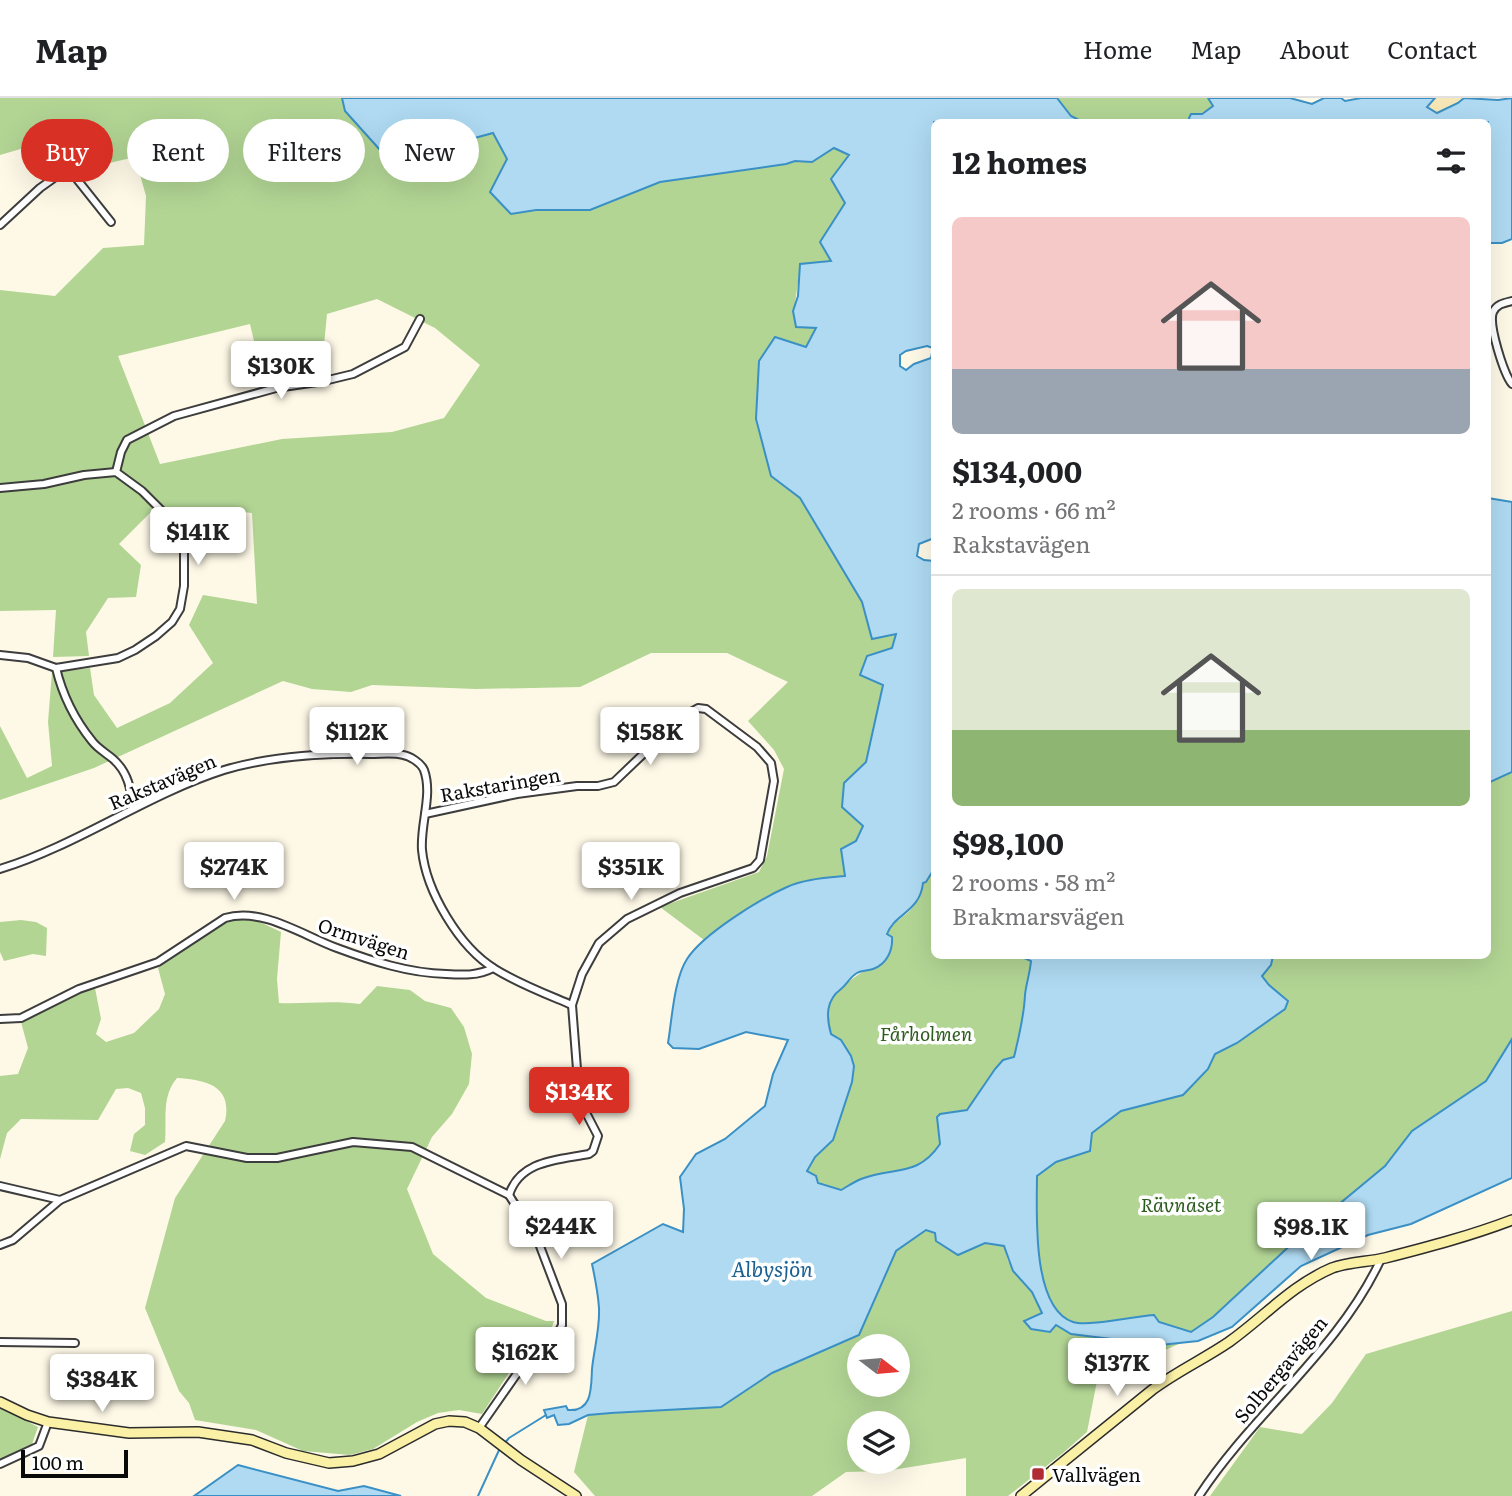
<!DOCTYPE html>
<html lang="en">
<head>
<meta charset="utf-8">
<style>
	:root { --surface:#fff; --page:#f2f2f2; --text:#202124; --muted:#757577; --line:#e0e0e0; --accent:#d93025 }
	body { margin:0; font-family:Literata,serif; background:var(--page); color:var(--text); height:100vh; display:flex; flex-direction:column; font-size:26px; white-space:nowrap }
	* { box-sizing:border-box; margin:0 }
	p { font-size:23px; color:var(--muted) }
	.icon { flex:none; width:38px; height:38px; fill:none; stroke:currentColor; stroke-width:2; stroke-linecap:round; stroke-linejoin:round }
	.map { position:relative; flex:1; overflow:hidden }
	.sheet { position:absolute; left:931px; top:21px; width:560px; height:840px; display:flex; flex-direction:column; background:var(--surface); border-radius:10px; box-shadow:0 7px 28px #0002 }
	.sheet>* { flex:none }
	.top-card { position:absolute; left:21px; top:21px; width:665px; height:63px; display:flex; gap:14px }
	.needle { width:46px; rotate:106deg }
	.buttons { position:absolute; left:847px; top:1236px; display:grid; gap:14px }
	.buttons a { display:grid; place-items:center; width:63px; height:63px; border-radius:50%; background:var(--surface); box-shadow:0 7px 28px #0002; font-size:35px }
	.scale { position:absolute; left:21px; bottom:18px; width:107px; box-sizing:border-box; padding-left:7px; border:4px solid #0a0a0a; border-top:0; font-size:19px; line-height:24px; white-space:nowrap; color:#0a0a0a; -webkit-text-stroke:5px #fff; paint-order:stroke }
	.price { position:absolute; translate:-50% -60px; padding:0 16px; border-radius:7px; background:#fff; color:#222; font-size:23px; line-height:46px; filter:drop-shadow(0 2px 4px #0008) }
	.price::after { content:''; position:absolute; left:50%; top:42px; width:21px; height:16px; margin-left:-10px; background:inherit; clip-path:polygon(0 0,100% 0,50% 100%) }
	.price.selected { background:var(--accent); color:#fff }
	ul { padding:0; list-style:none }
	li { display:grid; align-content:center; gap:14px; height:371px; padding:0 21px }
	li+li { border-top:2px solid var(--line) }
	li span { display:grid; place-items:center; height:217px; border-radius:10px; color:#555 }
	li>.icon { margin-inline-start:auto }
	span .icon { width:126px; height:126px; fill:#fffc; stroke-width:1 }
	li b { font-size:30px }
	h2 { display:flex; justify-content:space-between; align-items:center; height:84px; padding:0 21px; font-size:30px }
	.pill { padding:0 24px; border-radius:32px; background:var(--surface); box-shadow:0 7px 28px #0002; font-size:24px; line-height:63px }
	.pill.selected { background:var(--accent); color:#fff }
	header { display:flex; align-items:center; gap:42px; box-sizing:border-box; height:98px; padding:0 35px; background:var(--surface); border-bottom:2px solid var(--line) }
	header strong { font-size:33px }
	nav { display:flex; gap:38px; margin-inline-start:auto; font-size:24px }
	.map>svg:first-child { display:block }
	.forest { fill:#b2d594; fill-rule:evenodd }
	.sand { fill:#f7e7b6 }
	.water { fill:#afdaf2; stroke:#3a90c5; stroke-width:2; fill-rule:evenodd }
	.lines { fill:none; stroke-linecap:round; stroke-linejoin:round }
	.stream { stroke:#3a90c5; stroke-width:2 }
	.street-casing { stroke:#3d3d3d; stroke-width:10 }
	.secondary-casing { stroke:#2c2c2c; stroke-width:12 }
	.street { stroke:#fff; stroke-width:6 }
	.secondary { stroke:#faf0a6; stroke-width:9 }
	.poi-dot { fill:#b02b33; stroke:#fff; stroke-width:2.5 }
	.labels { text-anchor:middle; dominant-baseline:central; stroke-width:7; stroke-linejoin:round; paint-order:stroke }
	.street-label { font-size:19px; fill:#0a0a0a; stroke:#fff }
	.park-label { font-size:19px; font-style:italic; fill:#2d5c1f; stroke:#fff }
	.poi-label { font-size:19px; fill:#0a0a0a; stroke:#fff; text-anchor:start }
	.water-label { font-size:21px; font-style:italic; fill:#1c6192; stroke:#fff }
</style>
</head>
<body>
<header>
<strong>Map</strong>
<nav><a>Home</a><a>Map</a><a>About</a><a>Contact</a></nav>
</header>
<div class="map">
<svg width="1512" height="1398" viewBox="0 0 1512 1398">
	<rect width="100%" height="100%" fill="#fef9e7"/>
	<g class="forest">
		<path d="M 0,0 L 342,0 L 345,13 L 390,63 L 493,35 L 507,61 L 511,116 L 536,112 L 590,112 L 660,84 L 786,66 L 795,63 L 812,64 L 834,50 L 855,55 L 845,105 L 820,144 L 831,164 L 800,166 C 799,187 792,208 796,228 L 816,229 L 806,249 L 775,239 L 759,263 L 756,321 L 771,378 L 800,400 L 862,504 L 872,541 L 896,535 L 892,550 L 867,558 L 861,576 L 883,587 L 866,664 L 844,685 L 842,709 L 863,728 L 845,778 L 788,788 L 736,819 L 704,842 L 660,809 L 759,774 L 767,758 L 784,671 L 774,652 L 748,623 L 788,584 L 727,555 L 651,555 L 580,589 L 476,591 L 372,587 L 351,594 L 312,591 L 283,583 L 94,670 L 0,702 L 0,628 L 27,680 L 52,668 L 48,624 L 52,574 L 90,570 L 94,597 L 117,630 L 170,605 L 213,565 L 189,527 L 203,497 L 257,506 L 252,415 L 201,409 L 150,415 L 119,446 L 141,467 L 136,499 L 108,500 L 86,534 L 89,558 L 53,559 L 56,512 L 0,513 L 0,192 L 55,198 L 103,150 L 144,147 L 146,98 L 135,59 L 101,67 L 48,43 L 0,57 ZM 377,201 L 435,230 L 480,267 L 444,320 L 392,334 L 282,341 L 160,366 L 118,258 L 250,226 L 265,290 L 303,281 L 301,261 L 324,247 L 327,216 Z"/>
		<path d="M 1057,0 L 1208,0 L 1213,8 L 1198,17 L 1190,24 L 1083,24 L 1071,18 Z"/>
		<path d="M 1512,674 L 1512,941 L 1486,983 L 1412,1033 L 1385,1068 L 1297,1141 L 1213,1219 L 1191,1234 L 1159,1224 L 1154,1217 C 1137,1219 1086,1228 1073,1224 C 1031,1209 1037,1114 1037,1078 L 1056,1064 L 1089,1053 L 1092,1035 L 1121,1013 L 1183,997 L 1208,971 L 1215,956 L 1237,945 L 1278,917 L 1275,891 L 1269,887 L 1261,877 L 1271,867 L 1273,858 L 1488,858 L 1488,685 Z"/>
		<path d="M 934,771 L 934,858 L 1020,858 L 1031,863 C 1029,896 1023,927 1014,959 C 991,965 981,995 967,1012 L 937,1019 L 940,1046 C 918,1078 897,1070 864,1080 C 856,1083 848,1091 840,1091 C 826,1092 816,1082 807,1073 L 815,1059 L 833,1042 L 840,1019 L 836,940 L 830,936 C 822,900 838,890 864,873 C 873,867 883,841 889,831 C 892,826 897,824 901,820 C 913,812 922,799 923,785 L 926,784 Z"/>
		<path d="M 249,819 L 281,834 L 277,881 L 279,905 C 306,906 333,902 360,906 L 377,888 L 410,892 L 425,903 L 451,910 L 464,929 L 472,956 L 469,986 L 452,1016 L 432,1039 L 407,1091 L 433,1156 L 486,1200 L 546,1223 L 554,1223 L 550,1235 L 514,1267 L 482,1316 L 459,1312 L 438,1315 L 417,1324 L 373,1351 L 350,1357 L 303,1353 L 256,1332 L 195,1322 L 189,1305 L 179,1293 L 145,1210 L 175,1100 L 225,1023 C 233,987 205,982 177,980 C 161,999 167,1021 165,1044 L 145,1057 L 130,1053 L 134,1036 L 145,1027 L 145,1010 L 141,995 L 128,990 L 116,991 L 98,1022 L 21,1021 L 7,1035 L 0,1061 L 0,978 L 18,976 L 28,950 L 21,924 L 77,895 L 95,890 L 101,921 L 96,936 L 106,944 L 134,935 L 159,911 L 165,896 L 158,870 L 230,821 Z"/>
		<path d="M 21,822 L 36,824 L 47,830 L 46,858 L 33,856 L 4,863 L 0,854 L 0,824 Z"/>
		<path d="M 926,1132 L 935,1135 L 958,1157 L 985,1145 L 1004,1148 L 1008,1163 L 1032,1194 L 1042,1215 L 1024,1223 L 1031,1231 L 1056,1227 L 1160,1247 L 1183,1244 L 1097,1283 L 1087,1334 L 1063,1355 L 1008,1398 L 966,1398 L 966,1360 L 886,1373 L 846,1374 L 812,1398 L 595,1398 L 574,1374 L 588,1317 L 721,1309 L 772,1275 L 858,1237 L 896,1153 ZM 859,1248 L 898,1248 L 898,1286 L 859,1286 ZM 859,1325 L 898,1325 L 898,1363 L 859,1363 Z"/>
		<path d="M 1512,1213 L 1512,1398 L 1210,1398 L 1260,1329 L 1302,1336 L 1332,1305 L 1366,1256 Z"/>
		<path d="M 0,1309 L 38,1329 L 32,1346 L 0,1361 Z"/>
	</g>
	<path class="sand" d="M 1435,0 L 1464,0 L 1458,5 L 1436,15 L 1427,9 Z"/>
	<g class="water">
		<path d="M 342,0 L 1057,0 L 1071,18 L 1083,24 L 934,24 L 934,440 L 919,446 L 917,458 L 924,462 L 934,463 L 934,771 L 926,784 L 923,785 C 920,814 894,816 887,836 L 892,839 C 893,852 887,866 873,871 C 868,873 862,872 857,875 C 850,879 847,886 841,891 C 826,902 826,918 831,936 L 841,942 L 851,958 L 854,968 L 852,984 L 833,1042 L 815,1059 L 807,1073 L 816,1078 L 818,1085 L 841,1092 C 848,1088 854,1084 861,1081 C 894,1068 917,1080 940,1046 L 937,1019 L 940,1016 L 967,1012 L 995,971 L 1003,962 L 1014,959 C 1019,938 1024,919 1025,897 C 1026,886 1030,875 1031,863 L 1020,858 L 1273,858 L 1271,867 L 1262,878 L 1269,887 L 1288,903 L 1285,911 L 1237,945 L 1215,956 L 1208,971 L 1183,997 L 1121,1013 L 1092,1035 L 1090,1053 L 1056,1064 L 1037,1078 C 1037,1113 1031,1210 1073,1224 C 1088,1229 1136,1218 1154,1217 L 1159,1224 L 1191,1234 L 1213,1219 L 1297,1141 L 1385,1068 L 1412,1033 L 1486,983 L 1512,941 L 1512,1080 L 1411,1126 L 1368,1137 L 1301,1168 L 1232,1229 L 1198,1243 L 1160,1247 L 1071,1236 L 1056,1227 L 1050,1234 L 1031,1231 L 1024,1223 L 1042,1215 L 1032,1194 L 1013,1173 L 1004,1148 L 985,1145 L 958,1157 L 936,1143 L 935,1135 L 926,1132 L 896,1153 L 859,1237 L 772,1275 L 721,1309 L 611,1315 L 588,1317 L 569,1326 L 558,1327 L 554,1317 L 547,1320 L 544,1312 L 566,1308 L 568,1312 C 593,1314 591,1289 592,1271 C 594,1251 600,1231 599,1210 C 598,1195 595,1180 592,1166 L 663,1126 L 683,1134 L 684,1111 L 680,1079 L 696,1056 L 725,1041 L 765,1008 L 773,976 L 788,942 L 746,934 L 699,951 L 673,950 L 668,945 C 672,921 674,881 687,861 C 703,836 760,801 787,789 C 804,781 826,780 845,778 L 841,751 L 856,743 L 863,728 L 842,709 L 844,685 L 866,664 L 883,587 L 860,577 L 867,558 L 892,550 L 896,536 L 872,541 L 862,504 L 800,400 L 771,378 L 756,321 L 759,263 L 775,239 L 806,249 L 816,230 L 796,229 L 793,213 L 798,198 L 800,166 L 831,163 L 820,144 L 845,105 L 831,81 L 849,57 L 834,50 L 812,64 L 795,63 L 786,66 L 660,84 L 590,112 L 536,112 L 511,116 L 490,94 L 507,61 L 493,35 L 390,63 L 345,13 ZM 927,248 L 933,250 L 931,260 L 914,266 L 906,272 L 900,268 L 900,257 L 906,253 Z"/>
		<path d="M 1208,0 L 1290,0 L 1312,6 L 1324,0 L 1341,0 L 1345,3 L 1361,0 L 1435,0 L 1427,9 L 1437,15 L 1458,5 L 1464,0 L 1498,2 L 1512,0 L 1512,141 L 1502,145 L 1488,145 L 1488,24 L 1190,24 L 1189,20 L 1191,16 L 1202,16 L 1213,8 Z"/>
		<path d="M 1488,400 L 1512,404 L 1512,674 L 1488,685 Z"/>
		<path d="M 238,1367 L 338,1393 L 364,1388 L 401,1398 L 194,1398 Z"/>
	</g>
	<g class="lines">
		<g class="stream">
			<path d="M 504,1346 L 509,1340 L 546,1317"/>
			<path d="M 478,1398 L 500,1350"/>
		</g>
		<g class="street-casing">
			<g id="street">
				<path d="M 0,127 L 40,90 L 68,70 L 111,124"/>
				<path d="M 1512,203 C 1504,205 1497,206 1493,214 C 1488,227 1504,276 1512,286"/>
				<path d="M 116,374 L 121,354 L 127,342 L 174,318 L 276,290 L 324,283 L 353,276 L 405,249 L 420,221"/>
				<path d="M 0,390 L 44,386 L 84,377 L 116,374 L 142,393 L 171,422 L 184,442 L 184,488 L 180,511 L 172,524 L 156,538 L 135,552 L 118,560 L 56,570 L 28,560 L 0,557"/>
				<path d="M 56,570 C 62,595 75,622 92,643 C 97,650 106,655 113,661 C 128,674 131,691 133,710"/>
				<path d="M 425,716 L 517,696 L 577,688 L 598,688 L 614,684 L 682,619 L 698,610 L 706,611 L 757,649 L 771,665 L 774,683 L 760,762 L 753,770 L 680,795 L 627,821 L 599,845 L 582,876 L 572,907 L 578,984 L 583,1009 L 598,1038 L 593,1053 L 589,1056 C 558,1062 520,1062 509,1097"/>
				<path d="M 0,771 C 78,747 146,697 224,672 C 271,658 322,655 371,656 C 381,656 393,654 403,657 C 410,658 421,665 424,672 C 433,697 420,726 422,752 C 426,793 459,849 495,871 C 519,886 546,896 572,907"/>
				<path d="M 0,921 L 21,920 L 79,891 L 158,864 L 225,820 C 262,809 302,837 337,850 C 372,863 408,875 446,876 C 462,877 478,878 493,870"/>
				<path d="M 0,1088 L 60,1102"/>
				<path d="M 0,1147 L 13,1142 L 60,1102 L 186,1048 L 247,1060 L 277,1060 L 353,1044 L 412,1049 L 509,1097"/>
				<path d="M 0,1244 L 75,1245"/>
				<path d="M 479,1330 L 516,1277 L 557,1237 L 562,1227 L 562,1206 L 538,1143 L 509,1097"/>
				<path d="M 0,1366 L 39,1348 L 48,1324"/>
				<path d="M 1199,1398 C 1253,1315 1339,1252 1381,1161"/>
			</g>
		</g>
		<g class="secondary-casing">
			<g id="secondary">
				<path d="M 0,1304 L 27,1317 L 48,1324 L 129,1335 L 198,1334 L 252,1342 L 286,1355 L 329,1365 L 353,1363 L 379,1356 L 435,1326 L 449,1323 L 465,1324 L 479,1330 L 521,1362 L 576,1398"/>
				<path d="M 1021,1398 L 1152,1292 C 1176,1274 1204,1261 1229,1244 C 1264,1219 1292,1187 1332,1170 C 1348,1164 1368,1164 1385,1160 C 1428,1149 1470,1138 1512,1122"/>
			</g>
		</g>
		<use href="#street" class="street"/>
		<use href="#secondary" class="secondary"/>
	</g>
	<rect class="poi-dot" x="1031" y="1369" width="14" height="14" rx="3.5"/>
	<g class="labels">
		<g class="street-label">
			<text transform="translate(162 683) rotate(-23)">Rakstavägen</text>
			<text transform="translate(500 686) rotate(-10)">Rakstaringen</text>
			<text transform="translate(364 840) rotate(18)">Ormvägen</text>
			<text transform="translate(1280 1271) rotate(-50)">Solbergavägen</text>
		</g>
		<g class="park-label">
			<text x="926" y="935">Fårholmen</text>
			<text x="1181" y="1106">Rävnäset</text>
		</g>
		<g class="poi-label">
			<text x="1052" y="1376">Vallvägen</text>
		</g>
		<g class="water-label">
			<text x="772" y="1169">Albysjön</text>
		</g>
	</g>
</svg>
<div class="buttons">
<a><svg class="needle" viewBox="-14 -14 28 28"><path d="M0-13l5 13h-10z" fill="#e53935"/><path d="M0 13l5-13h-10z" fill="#757577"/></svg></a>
<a><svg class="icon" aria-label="layers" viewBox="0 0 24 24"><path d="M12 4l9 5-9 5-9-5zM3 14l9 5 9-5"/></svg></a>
</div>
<div class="scale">100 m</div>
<b class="price" style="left:281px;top:303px">$130K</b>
<b class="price" style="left:198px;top:469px">$141K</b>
<b class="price" style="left:357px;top:669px">$112K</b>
<b class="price" style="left:650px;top:669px">$158K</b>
<b class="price" style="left:234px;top:804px">$274K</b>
<b class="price" style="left:631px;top:804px">$351K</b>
<b class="price selected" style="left:579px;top:1029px">$134K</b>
<b class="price" style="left:561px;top:1163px">$244K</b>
<b class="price" style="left:1311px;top:1164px">$98.1K</b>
<b class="price" style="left:525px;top:1289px">$162K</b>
<b class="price" style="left:1117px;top:1300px">$137K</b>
<b class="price" style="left:102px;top:1316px">$384K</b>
<div class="top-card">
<a class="pill selected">Buy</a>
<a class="pill">Rent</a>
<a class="pill">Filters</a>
<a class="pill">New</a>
</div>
<section class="sheet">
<h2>12 homes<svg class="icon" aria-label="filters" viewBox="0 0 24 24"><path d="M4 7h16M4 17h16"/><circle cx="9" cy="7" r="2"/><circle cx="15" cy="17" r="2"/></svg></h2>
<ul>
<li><span style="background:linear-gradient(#f6c9c9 70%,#9aa5b1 0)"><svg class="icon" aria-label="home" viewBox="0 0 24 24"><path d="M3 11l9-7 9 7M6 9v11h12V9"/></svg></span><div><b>$134,000</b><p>2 rooms · 66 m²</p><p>Rakstavägen</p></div></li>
<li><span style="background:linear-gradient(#dfe7d0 65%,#8fb573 0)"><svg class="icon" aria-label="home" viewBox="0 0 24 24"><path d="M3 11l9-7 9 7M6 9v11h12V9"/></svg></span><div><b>$98,100</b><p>2 rooms · 58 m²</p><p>Brakmarsvägen</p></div></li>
</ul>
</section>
</div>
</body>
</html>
